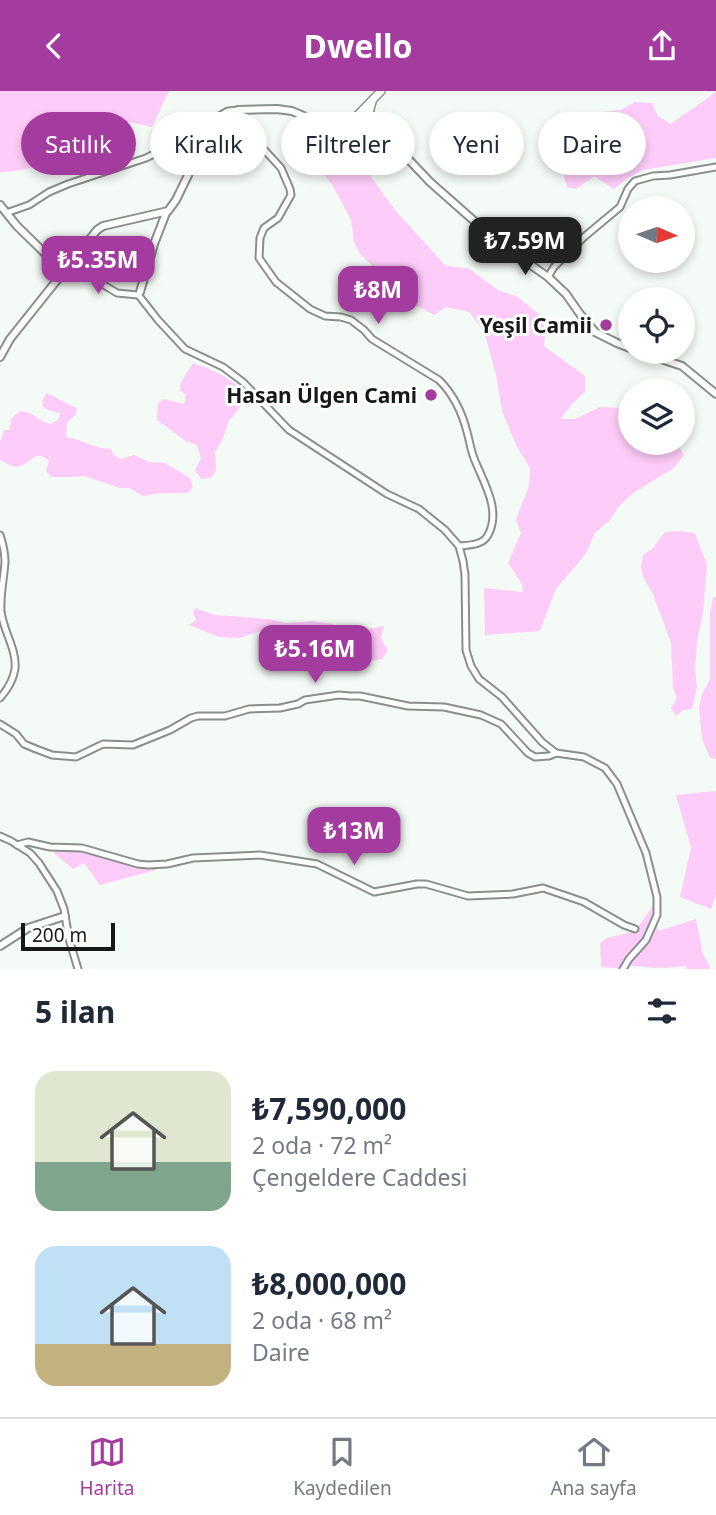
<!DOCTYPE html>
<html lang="tr">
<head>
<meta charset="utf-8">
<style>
	:root { --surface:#fff; --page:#f2f2f3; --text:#1f2937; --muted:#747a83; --line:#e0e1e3; --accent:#a43ca0 }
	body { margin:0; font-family:"Noto Sans",sans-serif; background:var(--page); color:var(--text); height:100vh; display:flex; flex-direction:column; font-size:26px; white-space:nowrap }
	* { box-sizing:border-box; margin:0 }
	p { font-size:23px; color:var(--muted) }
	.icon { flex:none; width:38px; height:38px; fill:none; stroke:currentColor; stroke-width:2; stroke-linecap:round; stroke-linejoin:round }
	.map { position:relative; height:878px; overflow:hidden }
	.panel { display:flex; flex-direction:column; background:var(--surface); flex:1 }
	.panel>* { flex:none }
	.top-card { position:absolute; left:21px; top:21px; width:676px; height:63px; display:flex; gap:14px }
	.needle { width:46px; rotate:92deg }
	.controls { position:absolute; left:618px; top:105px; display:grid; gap:14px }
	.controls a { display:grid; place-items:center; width:77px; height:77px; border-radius:50%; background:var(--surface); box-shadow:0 4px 10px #0003; font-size:35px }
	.scale { position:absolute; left:21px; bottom:18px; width:94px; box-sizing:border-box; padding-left:7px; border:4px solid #161917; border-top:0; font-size:19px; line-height:24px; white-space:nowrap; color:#161917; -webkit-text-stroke:5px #fff; paint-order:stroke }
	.price { position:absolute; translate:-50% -60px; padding:0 16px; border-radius:14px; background:var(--accent); color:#fff; font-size:23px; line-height:46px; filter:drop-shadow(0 2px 4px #0008) }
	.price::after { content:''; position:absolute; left:50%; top:42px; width:21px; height:16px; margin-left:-10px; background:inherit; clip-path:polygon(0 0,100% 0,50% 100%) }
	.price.selected { background:#222; color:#fff }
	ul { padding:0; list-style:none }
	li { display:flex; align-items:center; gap:21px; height:175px; padding:0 35px }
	li span { display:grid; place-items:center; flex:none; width:196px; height:140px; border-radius:21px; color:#555 }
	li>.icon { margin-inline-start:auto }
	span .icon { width:84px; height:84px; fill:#fffc; stroke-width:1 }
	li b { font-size:30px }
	h2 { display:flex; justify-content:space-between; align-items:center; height:84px; padding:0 35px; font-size:30px }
	.tag { padding:0 24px; border-radius:32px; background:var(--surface); box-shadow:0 4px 10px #0003; font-size:24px; line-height:63px }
	.tag.selected { background:var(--accent); color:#fff }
	header { display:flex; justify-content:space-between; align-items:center; height:91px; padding:0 35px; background:var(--accent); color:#fff; font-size:32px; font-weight:700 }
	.tabs { display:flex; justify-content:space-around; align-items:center; height:98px; border-top:2px solid var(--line); background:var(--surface); font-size:19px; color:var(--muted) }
	.tabs a { display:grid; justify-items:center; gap:4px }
	.tabs .selected { color:var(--accent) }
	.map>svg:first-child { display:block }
	.green { fill:#feccf9 }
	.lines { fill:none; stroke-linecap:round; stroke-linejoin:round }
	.tertiary-casing { stroke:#898f8a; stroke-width:9 }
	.secondary-casing { stroke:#898f8a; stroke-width:10 }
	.primary-casing { stroke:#898f8a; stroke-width:10 }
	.tertiary { stroke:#fff; stroke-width:5 }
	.secondary { stroke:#fff; stroke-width:6 }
	.primary { stroke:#fff; stroke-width:7 }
	.poi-dot { fill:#a43ca0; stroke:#fff; stroke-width:2.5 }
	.labels { text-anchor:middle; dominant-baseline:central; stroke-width:6; stroke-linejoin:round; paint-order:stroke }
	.poi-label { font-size:21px; font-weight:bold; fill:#161917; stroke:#fff; text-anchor:end }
</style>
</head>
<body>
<header><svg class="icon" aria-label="back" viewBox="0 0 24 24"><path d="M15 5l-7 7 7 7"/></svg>Dwello<svg class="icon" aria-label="share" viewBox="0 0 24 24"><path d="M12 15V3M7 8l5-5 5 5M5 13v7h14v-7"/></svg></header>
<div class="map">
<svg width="716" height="878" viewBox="0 0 716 878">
	<rect width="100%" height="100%" fill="#f4faf5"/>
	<g class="green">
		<path d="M 0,0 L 169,0 L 152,36 C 141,34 125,29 114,32 C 98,36 85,48 72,57 C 50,72 27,81 0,81 Z"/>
		<path d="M 716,0 L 716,67 L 643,79 L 626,88 L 614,98 L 594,85 L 576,98 L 567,96 L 563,82 L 563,72 C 587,60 586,56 591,31 L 603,21 L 621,19 L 635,11 L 652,12 L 658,25 L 671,33 C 685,21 702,13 716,0 Z"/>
		<path d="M 309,45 L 351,66 L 366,79 L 395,119 L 446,175 L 468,177 L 498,199 L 518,206 L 543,227 L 545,245 L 544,255 L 585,285 L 585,301 L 571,314 L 561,328 L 575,328 L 600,316 L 621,317 L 630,320 L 630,352 L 677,352 L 684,364 L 675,376 L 635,401 L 620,414 L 610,429 L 595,442 L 585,464 L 556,498 L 540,540 L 485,544 L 484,497 L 523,501 L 522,493 L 508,472 L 521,442 L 516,428 L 529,395 L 530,377 L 517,356 L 502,320 L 496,284 L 484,240 L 469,221 L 446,216 L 434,224 L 397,205 L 379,181 L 360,163 L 354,151 L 351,129 L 333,95 L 311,67 L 303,50 Z"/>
		<path d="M 193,272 C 214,279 235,288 248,306 L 229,330 L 222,350 L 215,361 L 216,379 L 211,387 L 201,388 L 195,379 L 201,367 L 197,354 L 187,351 L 157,329 L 158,312 L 164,308 L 184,313 L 186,304 L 180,299 L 181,291 Z"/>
		<path d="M 46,302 C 57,306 65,313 77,317 L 76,323 L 67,332 L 66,346 C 81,348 95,358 111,358 L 114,364 L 121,368 L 134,364 L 149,371 L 165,372 L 190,387 L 193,396 L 188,402 C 173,403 157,401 143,405 L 129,397 L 120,397 L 84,385 L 71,386 L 51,386 L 46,380 L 49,370 C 35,356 30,375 17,376 C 11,376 5,371 0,369 L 0,352 L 4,339 L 9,339 L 11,331 L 10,329 L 20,320 C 35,322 37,329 50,333 L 58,329 L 60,322 L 51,320 L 43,316 L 42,310 Z"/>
		<path d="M 677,440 L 695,442 L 707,474 L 703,521 L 697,551 L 695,579 L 697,597 L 692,618 L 683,619 L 676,625 L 671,617 L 677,608 L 673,597 L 671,552 L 653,503 L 643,486 L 641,476 L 643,464 L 653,457 L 665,441 Z"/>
		<path d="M 713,506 L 716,507 L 716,668 L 710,667 L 702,648 L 699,617 L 702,603 L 710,589 L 710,522 Z"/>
		<path d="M 195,517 L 215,524 L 269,528 L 286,532 L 315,530 L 332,533 L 351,541 L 384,535 L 381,547 L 388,560 L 382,568 L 371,570 L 343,565 L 329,560 L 313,546 L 287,539 L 260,540 L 240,547 L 219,546 L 189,534 L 196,529 L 193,522 Z"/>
		<path d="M 716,700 L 716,804 L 711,818 L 680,806 L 691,757 L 676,704 Z"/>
		<path d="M 60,756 L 74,756 L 151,772 L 156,779 L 100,794 L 84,772 L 73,778 L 54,762 Z"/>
		<path d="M 653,815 L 655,816 L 658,840 L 696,828 L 703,863 L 711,878 L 687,878 L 686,875 C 666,878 647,877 627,874 L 623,878 L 601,876 L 600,852 L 607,847 L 635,840 Z"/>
	</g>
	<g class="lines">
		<g class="tertiary-casing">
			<g id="tertiary">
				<path d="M 231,25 L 244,45 L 259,53 L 281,77 L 290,98 L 291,104 L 278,127 L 264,137 L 260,147 L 259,167 L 276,191 L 310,218 L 325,225 L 341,226 L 351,229 L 364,239 L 372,248 L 439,289 C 453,303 462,321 467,341 C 470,351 471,362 476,372 C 485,394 501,420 488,444 C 483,454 470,454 459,455"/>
				<path d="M 6,122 L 29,114 L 49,101 L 68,93 L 146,67 L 176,52 L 194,39 L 228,20 L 238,19"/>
				<path d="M 72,171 L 94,188 L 117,202 L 138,204"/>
				<path d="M 548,186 L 554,176 L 584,146 L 620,116 L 628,98 L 635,90 L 653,85 L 670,84 L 716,76"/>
				<path d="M 140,206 L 158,229 L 185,258 L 223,276 L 243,291 L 289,339 L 387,403 L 419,418 L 445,439 L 459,455 L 463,470 L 465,484 L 466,559 L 471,575 L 479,588 L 502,606 L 542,651 L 556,662 L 584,666 L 605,677 L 617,693 L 646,762 L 657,806 L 657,824 L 646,849 L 629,868 L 623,878"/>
				<path d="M 0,444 C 3,453 5,461 5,471 C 4,487 0,503 1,520 C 3,540 17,558 15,578 C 13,590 8,598 0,607"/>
				<path d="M 0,633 L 16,643 L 24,653 L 36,658 L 52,664 L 76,666 L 103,653 L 133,654 L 170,639 L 191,627 L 198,625 L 225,625 L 249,618 L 280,617 L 298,613 L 305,609 L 339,604 L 350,605 L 360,605 L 408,615 L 444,616 L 481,624 L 501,633 L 528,662 L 535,666 L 549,665 L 556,662"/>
				<path d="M 0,745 L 11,750 L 30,762 L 39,772 L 57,800 L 64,818 L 69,848 L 78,878"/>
				<path d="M 17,754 L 28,751 L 50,756 L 82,757 L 138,773 L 148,774 L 167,773 L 193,767 L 260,764 L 317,773 L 374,801 L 417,793 L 426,793 L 468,805 L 513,803 L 543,797 L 584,811 L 624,834 L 635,838"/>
			</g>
		</g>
		<g class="secondary-casing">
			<g id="secondary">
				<path d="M 376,34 L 430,91 L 498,151 L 548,186 L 566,203 L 580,223 L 595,241 L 617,252 L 630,257"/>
				<path d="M 0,114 L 17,135 L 64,181"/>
				<path d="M 140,201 L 154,153 L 166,122"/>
				<path d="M 640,261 L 682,275 L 716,303"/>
				<path d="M 0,266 L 10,248 L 97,139 L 103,135 L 168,120 L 176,109 L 192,76 L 209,49 L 221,33 L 238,19 L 277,18 L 292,20 L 320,32 L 340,33 L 353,29"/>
				<path d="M 0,855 L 28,837 L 65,825"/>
			</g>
		</g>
		<g class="primary-casing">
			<g id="primary">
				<path d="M 369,20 L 376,34"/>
				<path d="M 353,28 L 368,25 L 372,11"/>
				<path d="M 353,29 L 381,0"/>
			</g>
		</g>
		<use href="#tertiary" class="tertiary"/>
		<use href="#secondary" class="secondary"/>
		<use href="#primary" class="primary"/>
	</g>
	<g class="poi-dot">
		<circle cx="606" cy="234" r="7"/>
		<circle cx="431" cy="304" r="7"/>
	</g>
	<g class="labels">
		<g class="poi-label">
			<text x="592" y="234">Yeşil Camii</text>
			<text x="417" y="304">Hasan Ülgen Cami</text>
		</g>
	</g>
</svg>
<div class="controls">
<a><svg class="needle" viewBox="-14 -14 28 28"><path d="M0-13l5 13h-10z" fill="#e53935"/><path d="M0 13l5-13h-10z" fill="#747a83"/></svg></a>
<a><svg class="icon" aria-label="locate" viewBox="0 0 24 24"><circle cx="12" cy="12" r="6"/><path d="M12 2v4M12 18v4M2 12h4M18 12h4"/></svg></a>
<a><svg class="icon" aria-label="layers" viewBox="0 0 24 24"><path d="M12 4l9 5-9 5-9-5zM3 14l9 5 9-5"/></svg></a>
</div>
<div class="scale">200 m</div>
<b class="price selected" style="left:525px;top:186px">₺7.59M</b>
<b class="price" style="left:98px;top:205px">₺5.35M</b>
<b class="price" style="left:378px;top:235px">₺8M</b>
<b class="price" style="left:315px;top:594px">₺5.16M</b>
<b class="price" style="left:354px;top:776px">₺13M</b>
<div class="top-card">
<a class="tag selected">Satılık</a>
<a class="tag">Kiralık</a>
<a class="tag">Filtreler</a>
<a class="tag">Yeni</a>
<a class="tag">Daire</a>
</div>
</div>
<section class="panel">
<h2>5 ilan<svg class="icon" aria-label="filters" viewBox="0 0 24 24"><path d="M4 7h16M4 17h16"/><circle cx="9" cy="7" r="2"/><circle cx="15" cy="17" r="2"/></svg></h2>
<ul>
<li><span style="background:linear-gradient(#dfe7d0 65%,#7fa58c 0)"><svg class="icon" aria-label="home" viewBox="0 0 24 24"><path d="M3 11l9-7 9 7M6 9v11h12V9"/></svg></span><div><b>₺7,590,000</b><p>2 oda · 72 m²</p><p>Çengeldere Caddesi</p></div></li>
<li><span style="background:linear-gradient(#bfe0f5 70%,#c2b280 0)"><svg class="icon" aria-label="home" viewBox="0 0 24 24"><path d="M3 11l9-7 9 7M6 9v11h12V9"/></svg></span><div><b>₺8,000,000</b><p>2 oda · 68 m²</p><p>Daire</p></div></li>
</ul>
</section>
<nav class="tabs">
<a class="selected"><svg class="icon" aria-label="map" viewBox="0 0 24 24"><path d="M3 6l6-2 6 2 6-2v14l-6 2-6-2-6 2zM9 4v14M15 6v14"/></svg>Harita</a>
<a><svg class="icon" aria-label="saved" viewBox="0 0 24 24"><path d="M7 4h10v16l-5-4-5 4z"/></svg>Kaydedilen</a>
<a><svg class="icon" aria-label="home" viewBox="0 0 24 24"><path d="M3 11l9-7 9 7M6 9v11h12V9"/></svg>Ana sayfa</a>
</nav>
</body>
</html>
